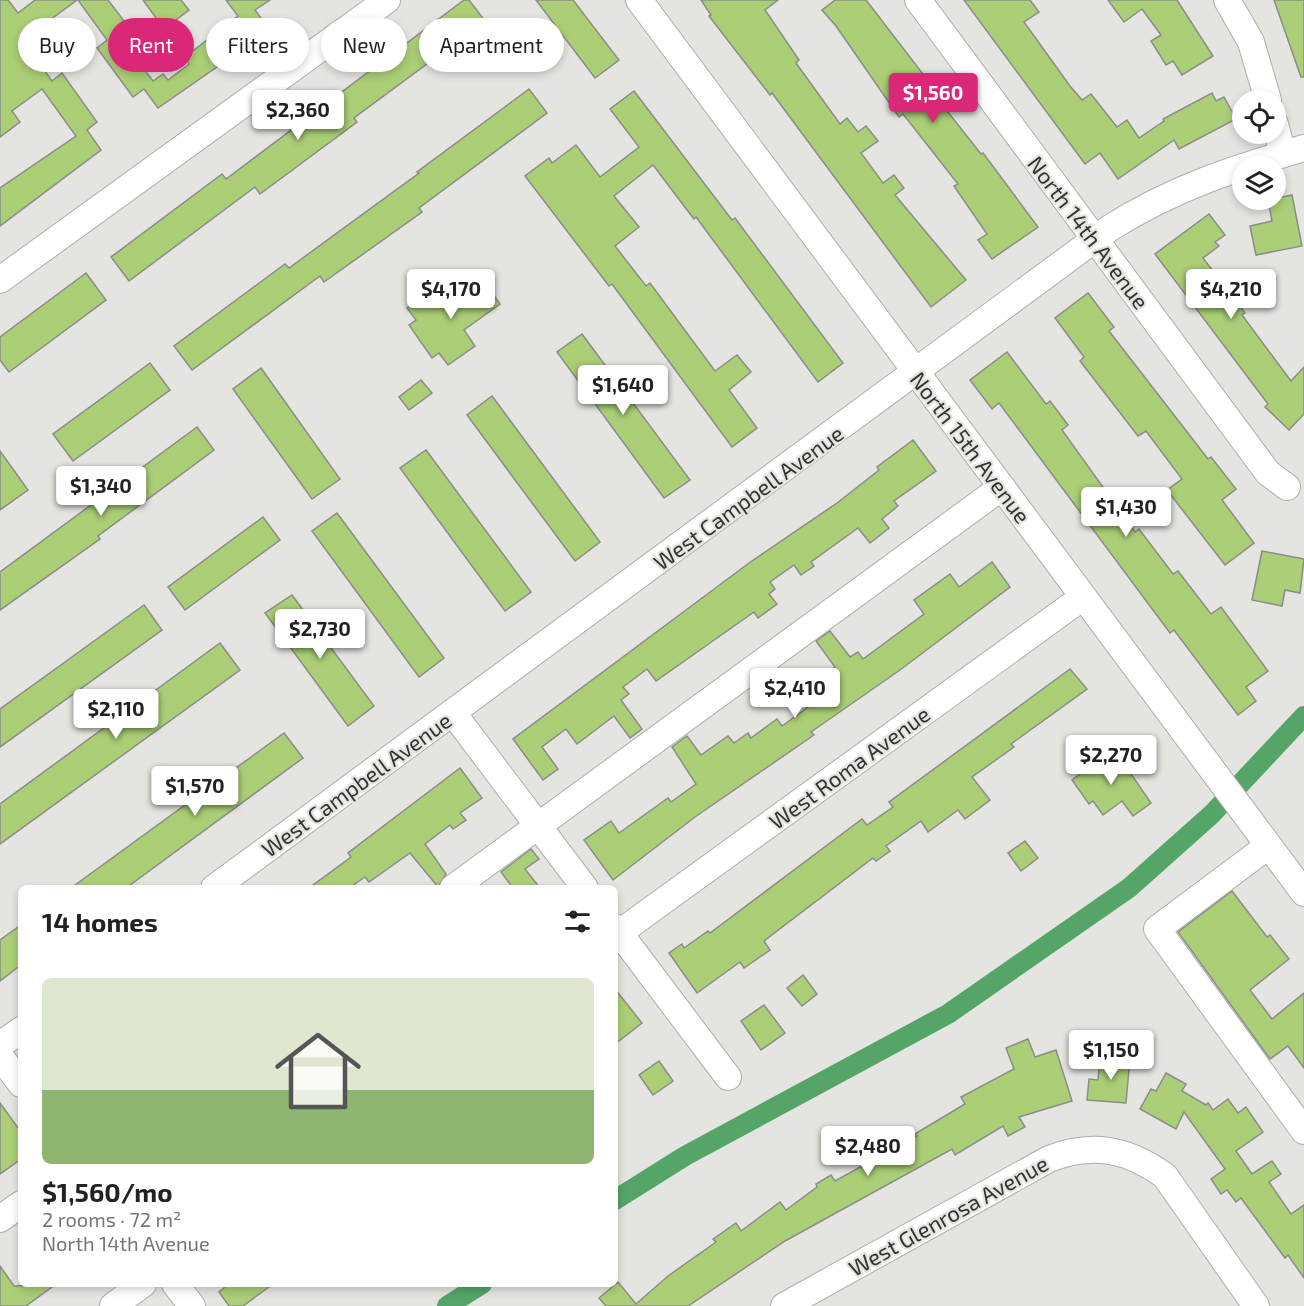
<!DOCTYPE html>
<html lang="en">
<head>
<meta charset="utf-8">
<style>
	:root { --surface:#fff; --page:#f2f2f2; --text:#222; --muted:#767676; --accent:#db2777 }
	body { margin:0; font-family:"Exo 2",sans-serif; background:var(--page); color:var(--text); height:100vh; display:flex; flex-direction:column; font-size:22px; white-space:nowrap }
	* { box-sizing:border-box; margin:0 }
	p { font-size:20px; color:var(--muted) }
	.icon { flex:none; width:33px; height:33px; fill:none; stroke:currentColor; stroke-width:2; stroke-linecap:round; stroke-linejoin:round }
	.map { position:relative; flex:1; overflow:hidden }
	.panel { position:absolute; left:18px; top:885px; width:600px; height:402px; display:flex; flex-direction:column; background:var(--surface); border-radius:9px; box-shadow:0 3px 9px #0003 }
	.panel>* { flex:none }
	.hud { position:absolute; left:18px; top:18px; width:600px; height:54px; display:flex; gap:12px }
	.fabs { position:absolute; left:1232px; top:90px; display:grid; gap:12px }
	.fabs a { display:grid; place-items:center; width:54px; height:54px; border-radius:50%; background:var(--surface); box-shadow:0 3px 9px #0003; font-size:30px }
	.price { position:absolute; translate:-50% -51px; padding:0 14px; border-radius:6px; background:#fff; color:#222; font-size:20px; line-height:39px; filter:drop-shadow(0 2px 3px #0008) }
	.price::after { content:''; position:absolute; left:50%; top:36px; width:18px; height:14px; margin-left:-9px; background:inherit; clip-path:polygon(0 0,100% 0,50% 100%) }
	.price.active { background:var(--accent); color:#fff }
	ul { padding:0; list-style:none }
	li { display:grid; align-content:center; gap:12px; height:318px; padding:0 24px }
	li span { display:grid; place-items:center; height:186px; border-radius:9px; color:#555 }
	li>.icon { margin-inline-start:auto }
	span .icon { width:108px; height:108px; fill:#fffc; stroke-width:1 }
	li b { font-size:26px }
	h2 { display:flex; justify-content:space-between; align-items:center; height:72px; padding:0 24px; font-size:26px }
	.tag { padding:0 21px; border-radius:27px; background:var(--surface); box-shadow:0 3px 9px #0003; font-size:21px; line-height:54px }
	.tag.active { background:var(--accent); color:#fff }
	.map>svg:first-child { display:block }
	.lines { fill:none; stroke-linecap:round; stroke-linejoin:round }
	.canal { stroke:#54a567; stroke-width:20 }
	.building { fill:#abce76; stroke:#8b8d8a; stroke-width:1.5 }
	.minor-casing { stroke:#adada9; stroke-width:28 }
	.minor { stroke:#fff; stroke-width:26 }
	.labels { text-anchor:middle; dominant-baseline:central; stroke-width:4.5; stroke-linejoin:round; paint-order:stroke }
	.street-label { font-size:22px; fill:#333331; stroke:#e4e4e0 }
</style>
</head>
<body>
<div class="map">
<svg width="1304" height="1306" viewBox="0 0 1304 1306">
	<rect width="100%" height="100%" fill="#e4e4e0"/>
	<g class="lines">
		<g class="canal">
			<path d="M 615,1200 L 685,1156 L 948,1014 L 1129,888 L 1212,814 L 1304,716"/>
			<path d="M 447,1306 L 482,1284"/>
		</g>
	</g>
	<g class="building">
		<path d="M 0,0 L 8,0 L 18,13 L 35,0 L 77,0 L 23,40 L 52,81 L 62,73 L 97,122 L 87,130 L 101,150 L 0,226 L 0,188 L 76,136 L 42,89 L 12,111 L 20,122 L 0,137 Z"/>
		<path d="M 78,0 L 108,0 L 128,26 L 117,34 L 153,81 L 163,74 L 168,80 L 189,64 L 185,57 L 238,16 L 226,0 L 270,0 L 255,10 L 270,30 L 158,108 L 144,89 L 133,97 L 97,48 L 107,40 Z"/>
		<path d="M 143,0 L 181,0 L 189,10 L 164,29 Z"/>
		<path d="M 464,0 L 469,0 L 485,21 L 354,118 L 357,122 L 260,194 L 255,187 L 129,281 L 111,257 L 222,174 L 226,179 Z"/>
		<path d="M 536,0 L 573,0 L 619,60 L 595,78 Z"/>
		<path d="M 701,0 L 778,0 L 765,10 L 799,60 L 796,63 L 840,124 L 847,118 L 858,132 L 866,126 L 878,141 L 861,153 L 883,183 L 894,175 L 904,188 L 895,195 L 966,280 L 931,307 L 772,93 L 770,95 L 709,16 L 711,15 Z"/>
		<path d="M 835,0 L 866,0 L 943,100 L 940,102 L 981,154 L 983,153 L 1038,227 L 992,259 L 978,240 L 987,234 L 954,186 L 958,184 L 903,114 L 899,117 L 836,26 L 822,10 Z"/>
		<path d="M 964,0 L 1030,0 L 1039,12 L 1024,22 L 1070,86 L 1082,100 L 1091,94 L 1117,127 L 1127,120 L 1139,138 L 1164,121 L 1163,119 L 1212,93 L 1216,101 L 1224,97 L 1236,119 L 1179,149 L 1174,140 L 1118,179 L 1100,153 L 1085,164 Z"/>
		<path d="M 1108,0 L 1177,0 L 1213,56 L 1182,75 L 1173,61 L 1166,65 L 1151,41 L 1161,35 L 1142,9 L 1124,22 Z"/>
		<path d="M 1274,0 L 1304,0 L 1304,77 L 1301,77 Z"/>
		<path d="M 529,89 L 547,113 L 419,208 L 422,212 L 324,282 L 320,276 L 192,370 L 174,346 L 285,264 L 289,268 L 419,173 L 417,172 Z"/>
		<path d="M 634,91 L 732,220 L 735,218 L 843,363 L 818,382 L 696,217 L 694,219 L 653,165 L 614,196 L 639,227 L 615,246 L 646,286 L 650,283 L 715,371 L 737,355 L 751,372 L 729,390 L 757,428 L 732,447 L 612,284 L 609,286 L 525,176 L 549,158 L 552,163 L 576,145 L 600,177 L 639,147 L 610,109 Z"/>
		<path d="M 1292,195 L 1302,246 L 1256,255 L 1250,226 L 1272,221 L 1268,200 Z"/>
		<path d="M 1209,214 L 1225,235 L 1215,242 L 1219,246 L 1203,258 L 1245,313 L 1242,315 L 1291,381 L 1304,367 L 1304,414 L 1289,430 L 1265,407 L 1268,404 L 1155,254 Z"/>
		<path d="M 86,273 L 106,300 L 9,372 L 0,360 L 0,337 Z"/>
		<path d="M 481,278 L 500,304 L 464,330 L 475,346 L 448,365 L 439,353 L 432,358 L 409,325 L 416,320 L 407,308 L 434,289 L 445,304 Z"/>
		<path d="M 1088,293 L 1114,327 L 1109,331 L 1208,459 L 1211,457 L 1236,489 L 1222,500 L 1254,543 L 1225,565 L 1167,490 L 1182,479 L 1146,431 L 1138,436 L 1080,361 L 1084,357 L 1055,318 Z"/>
		<path d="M 582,334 L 690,480 L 664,498 L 557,352 Z"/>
		<path d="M 1007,352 L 1046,404 L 1050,401 L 1068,425 L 1062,430 L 1135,532 L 1139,529 L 1173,574 L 1178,571 L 1211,614 L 1221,607 L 1268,671 L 1246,687 L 1256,701 L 1238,715 L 1174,630 L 1170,633 L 999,403 L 992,409 L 970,380 Z"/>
		<path d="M 150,363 L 170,390 L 73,461 L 53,434 Z"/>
		<path d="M 261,368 L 340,479 L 312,499 L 233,389 Z"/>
		<path d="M 421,380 L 432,393 L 409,410 L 399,397 Z"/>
		<path d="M 492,396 L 600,542 L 575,561 L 467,415 Z"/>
		<path d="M 197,427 L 214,450 L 98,536 L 100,539 L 0,610 L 0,572 Z"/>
		<path d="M 913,440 L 936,471 L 894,501 L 898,506 L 882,519 L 889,528 L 870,543 L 858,528 L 811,562 L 814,566 L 801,575 L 794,565 L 770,582 L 775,589 L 769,594 L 777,604 L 758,618 L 754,612 L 656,681 L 647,669 L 623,687 L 629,694 L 621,700 L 642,729 L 630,738 L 614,716 L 577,744 L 566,729 L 542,747 L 558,769 L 543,780 L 513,739 L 749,563 L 837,503 L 879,470 L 877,467 Z"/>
		<path d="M 426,450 L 531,592 L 505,611 L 400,468 Z"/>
		<path d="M 0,451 L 28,490 L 0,510 Z"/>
		<path d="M 337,513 L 444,658 L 419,677 L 312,531 Z"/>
		<path d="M 263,517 L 280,540 L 185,610 L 168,587 Z"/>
		<path d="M 1262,551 L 1304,559 L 1300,593 L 1285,590 L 1282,606 L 1252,600 Z"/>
		<path d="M 992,562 L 1010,587 L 900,670 L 811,732 L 814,735 L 695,817 L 613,880 L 584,840 L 611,821 L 619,833 L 668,798 L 671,802 L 696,784 L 672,747 L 687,736 L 701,755 L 728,736 L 734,743 L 748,733 L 751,738 L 777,719 L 782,726 L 808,707 L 797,693 L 835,667 L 816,641 L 830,631 L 850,657 L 858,652 L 863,659 L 924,614 L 914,600 L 950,574 L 959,587 Z"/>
		<path d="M 292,595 L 374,706 L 348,726 L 265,613 Z"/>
		<path d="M 144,605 L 162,630 L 0,747 L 0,709 Z"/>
		<path d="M 220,643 L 240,670 L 0,844 L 0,804 Z"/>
		<path d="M 1070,669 L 1087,689 L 1011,744 L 1014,747 L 972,777 L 990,800 L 965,819 L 958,810 L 928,832 L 921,821 L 886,846 L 890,851 L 876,861 L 873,858 L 764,941 L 770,950 L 744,968 L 740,962 L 697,993 L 669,953 L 682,944 L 684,948 L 708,931 L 710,933 L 862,819 L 867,825 L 893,807 L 889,802 Z"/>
		<path d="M 284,733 L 303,758 L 126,888 L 71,888 Z"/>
		<path d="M 1114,749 L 1151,803 L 1133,816 L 1122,801 L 1103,815 L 1093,801 L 1089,804 L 1072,780 Z"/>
		<path d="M 460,768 L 482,798 L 460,813 L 466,820 L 453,829 L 450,825 L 425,844 L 446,874 L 438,887 L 410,853 L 369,882 L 365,877 L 349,888 L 309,888 L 351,857 L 348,853 Z"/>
		<path d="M 1025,841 L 1038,858 L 1021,871 L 1008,853 Z"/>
		<path d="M 531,849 L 539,859 L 525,869 L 540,888 L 513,888 L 501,872 Z"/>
		<path d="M 1232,891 L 1267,937 L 1270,935 L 1289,959 L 1250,990 L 1272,1019 L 1304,993 L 1304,1068 L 1288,1046 L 1270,1059 L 1178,932 Z"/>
		<path d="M 21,925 L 21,965 L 0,981 L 0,940 Z"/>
		<path d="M 803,975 L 817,994 L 802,1006 L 787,988 Z"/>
		<path d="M 615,989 L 642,1023 L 615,1044 Z"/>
		<path d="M 764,1005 L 785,1033 L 761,1050 L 741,1021 Z"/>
		<path d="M 1028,1039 L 1035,1057 L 1056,1050 L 1072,1101 L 1019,1117 L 1025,1127 L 1008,1136 L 1003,1126 L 955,1155 L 952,1149 L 785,1241 L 688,1306 L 606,1306 L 599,1298 L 618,1282 L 636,1304 L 668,1276 L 716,1242 L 713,1239 L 736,1223 L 741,1231 L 780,1202 L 786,1210 L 817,1187 L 816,1184 L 831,1175 L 835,1181 L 917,1136 L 915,1134 L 965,1104 L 961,1097 L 1014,1069 L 1006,1048 Z"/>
		<path d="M 1100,1056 L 1130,1058 L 1126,1103 L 1087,1100 L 1089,1079 L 1098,1080 Z"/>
		<path d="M 659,1061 L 673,1081 L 653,1095 L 639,1075 Z"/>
		<path d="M 1166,1073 L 1186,1084 L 1182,1091 L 1206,1105 L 1208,1103 L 1213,1110 L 1228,1099 L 1238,1113 L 1246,1107 L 1263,1132 L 1236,1151 L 1252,1174 L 1272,1161 L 1281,1174 L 1269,1182 L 1291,1214 L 1304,1205 L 1304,1278 L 1288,1255 L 1285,1258 L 1241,1198 L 1236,1202 L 1227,1190 L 1221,1194 L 1211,1179 L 1225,1169 L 1184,1112 L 1176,1129 L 1140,1109 L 1151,1089 L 1156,1091 Z"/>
		<path d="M 0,1103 L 21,1132 L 21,1159 L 0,1174 Z"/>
		<path d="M 0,1266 L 14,1286 L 56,1284 L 26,1306 L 0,1306 Z"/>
		<path d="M 229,1284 L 273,1284 L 243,1306 L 229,1306 L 219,1292 Z"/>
	</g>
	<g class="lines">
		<g class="minor-casing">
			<g id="minor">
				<path d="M 639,0 L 1304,893"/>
				<path d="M 918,0 L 1268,473 L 1287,487"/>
				<path d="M 1227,0 L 1251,42 L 1268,100"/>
				<path d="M 1275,124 L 1283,154"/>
				<path d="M 0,280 L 387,0"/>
				<path d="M 453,713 L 585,888"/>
				<path d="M 1268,846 L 1157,929 L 1304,1131"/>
				<path d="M 214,888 L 1110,228 C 1173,188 1233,169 1304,148"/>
				<path d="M 453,888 L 1002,487"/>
				<path d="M 615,927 L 728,1077"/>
				<path d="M 615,936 L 1083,597"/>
				<path d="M 0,1045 L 21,1030"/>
				<path d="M 0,1056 L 21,1084"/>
				<path d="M 0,1219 L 21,1204"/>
				<path d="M 175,1284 L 192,1306"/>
				<path d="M 113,1306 L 143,1284"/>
				<path d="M 784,1306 L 1049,1159 C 1092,1142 1128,1149 1165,1176 L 1256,1306"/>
			</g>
		</g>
		<use href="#minor" class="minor"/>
	</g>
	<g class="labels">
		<g class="street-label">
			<text transform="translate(1089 232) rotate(53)">North 14th Avenue</text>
			<text transform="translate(971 447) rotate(53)">North 15th Avenue</text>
			<text transform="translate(748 497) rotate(-36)">West Campbell Avenue</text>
			<text transform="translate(849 767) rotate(-36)">West Roma Avenue</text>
			<text transform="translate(356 784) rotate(-36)">West Campbell Avenue</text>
			<text transform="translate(948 1215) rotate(-29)">West Glenrosa Avenue</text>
		</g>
	</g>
</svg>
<div class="fabs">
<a><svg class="icon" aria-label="locate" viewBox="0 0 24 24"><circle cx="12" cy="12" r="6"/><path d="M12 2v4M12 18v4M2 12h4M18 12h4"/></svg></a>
<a><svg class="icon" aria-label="layers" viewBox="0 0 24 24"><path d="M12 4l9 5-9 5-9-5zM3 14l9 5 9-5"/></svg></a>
</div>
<b class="price active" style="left:933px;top:124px">$1,560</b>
<b class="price" style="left:298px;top:141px">$2,360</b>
<b class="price" style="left:451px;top:320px">$4,170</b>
<b class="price" style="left:1231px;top:320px">$4,210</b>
<b class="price" style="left:623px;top:416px">$1,640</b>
<b class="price" style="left:101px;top:517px">$1,340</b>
<b class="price" style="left:1126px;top:538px">$1,430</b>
<b class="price" style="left:320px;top:660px">$2,730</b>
<b class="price" style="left:795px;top:719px">$2,410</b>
<b class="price" style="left:116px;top:740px">$2,110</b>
<b class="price" style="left:1111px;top:786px">$2,270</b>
<b class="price" style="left:195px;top:817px">$1,570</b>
<b class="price" style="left:1111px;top:1081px">$1,150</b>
<b class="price" style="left:868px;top:1177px">$2,480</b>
<div class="hud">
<a class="tag">Buy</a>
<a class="tag active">Rent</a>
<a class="tag">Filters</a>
<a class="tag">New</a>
<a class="tag">Apartment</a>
</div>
<section class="panel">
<h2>14 homes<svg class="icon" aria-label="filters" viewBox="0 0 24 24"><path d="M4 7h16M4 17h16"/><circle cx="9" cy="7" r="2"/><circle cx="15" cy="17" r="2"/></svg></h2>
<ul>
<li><span style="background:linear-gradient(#dfe7d0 60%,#8fb573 0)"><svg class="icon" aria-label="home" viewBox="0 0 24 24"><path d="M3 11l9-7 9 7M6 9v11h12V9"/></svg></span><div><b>$1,560/mo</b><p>2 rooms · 72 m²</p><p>North 14th Avenue</p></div></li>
</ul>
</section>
</div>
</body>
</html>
